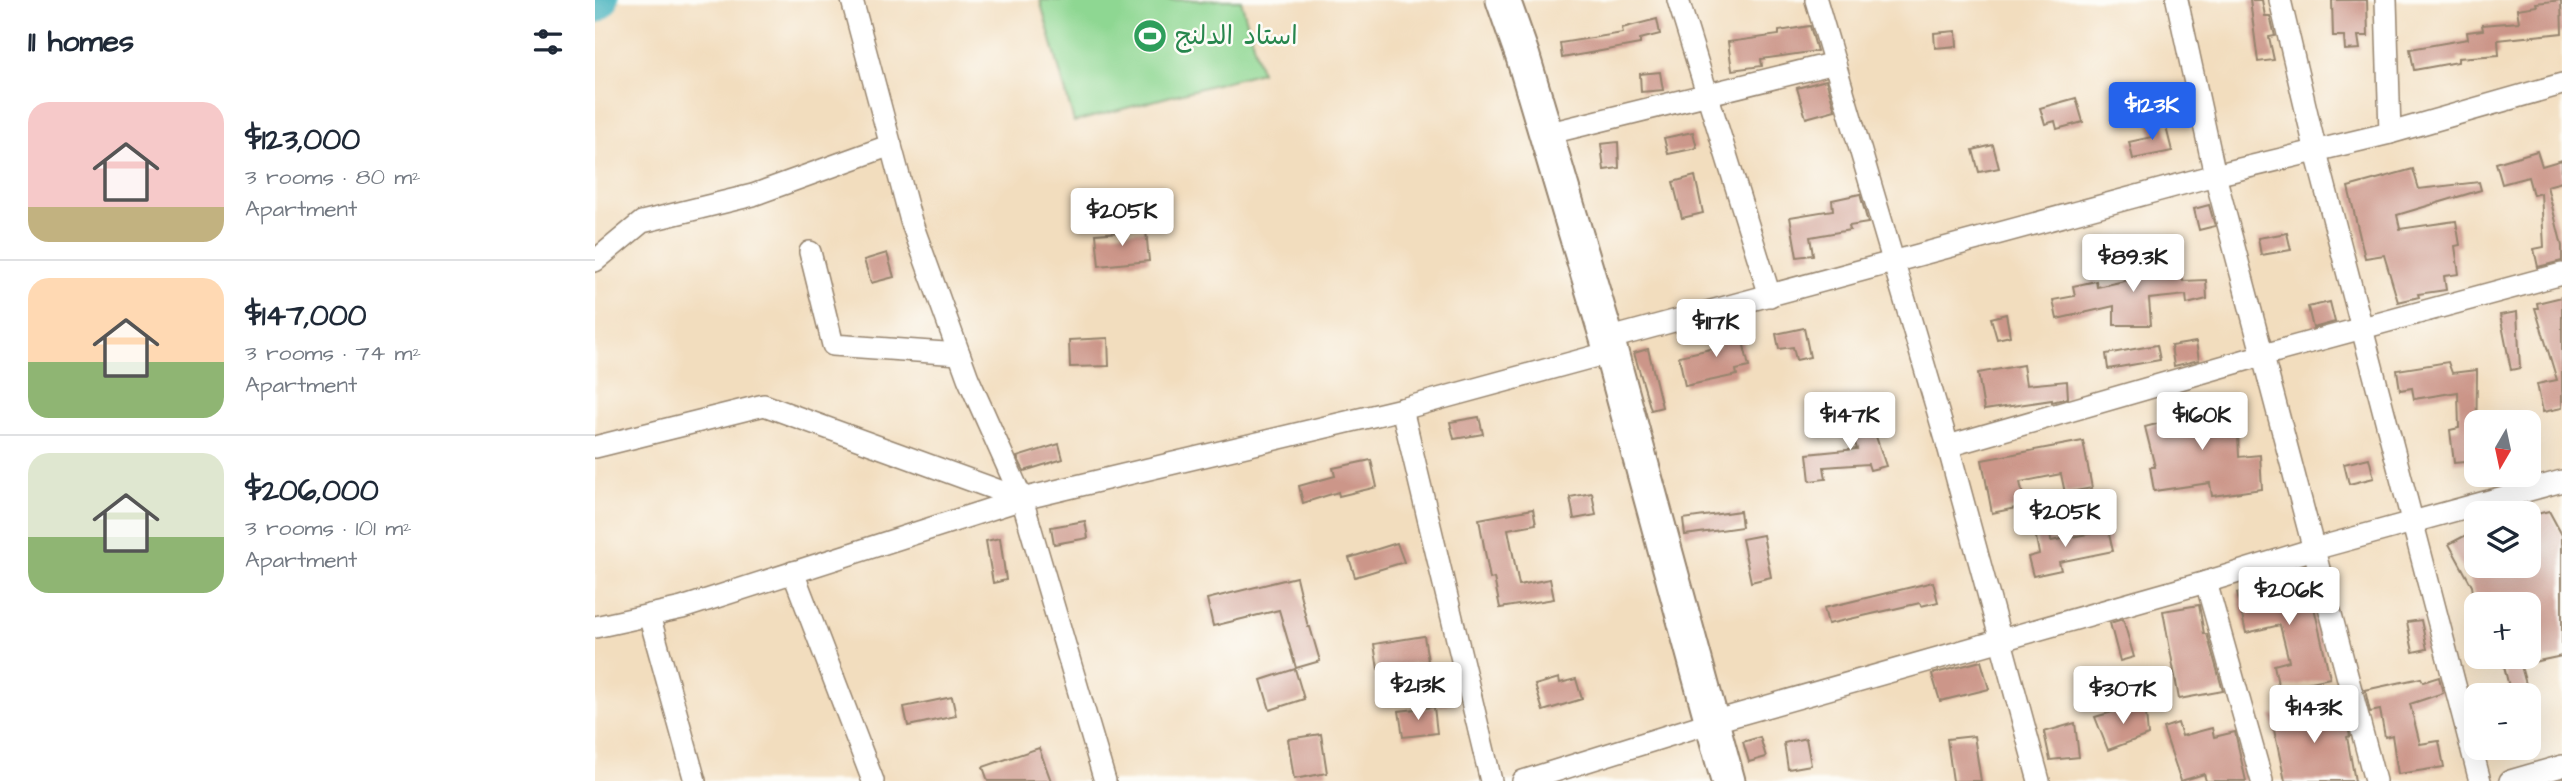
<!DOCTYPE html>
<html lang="en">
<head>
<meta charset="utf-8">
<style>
	:root { --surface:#fff; --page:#f2f2f3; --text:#1f2937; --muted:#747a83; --line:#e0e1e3; --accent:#2563eb }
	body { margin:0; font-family:"Architects Daughter","Playpen Sans Arabic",sans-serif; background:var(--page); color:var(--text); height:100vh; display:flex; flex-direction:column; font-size:26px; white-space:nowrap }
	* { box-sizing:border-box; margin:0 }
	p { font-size:23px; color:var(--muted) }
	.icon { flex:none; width:38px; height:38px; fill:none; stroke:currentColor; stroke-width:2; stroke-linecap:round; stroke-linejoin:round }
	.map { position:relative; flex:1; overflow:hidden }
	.panel { display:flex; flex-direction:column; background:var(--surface); width:595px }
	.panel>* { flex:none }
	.needle { width:46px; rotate:189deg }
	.fabs { position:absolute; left:1869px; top:410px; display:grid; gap:14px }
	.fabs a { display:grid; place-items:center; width:77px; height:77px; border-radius:14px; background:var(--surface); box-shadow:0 7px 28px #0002; font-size:35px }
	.price { position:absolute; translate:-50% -60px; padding:0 16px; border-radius:7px; background:#fff; color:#222; font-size:23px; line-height:46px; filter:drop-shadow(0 2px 4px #0008) }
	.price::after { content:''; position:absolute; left:50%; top:42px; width:21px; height:16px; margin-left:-10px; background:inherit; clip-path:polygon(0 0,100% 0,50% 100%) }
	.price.on { background:var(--accent); color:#fff }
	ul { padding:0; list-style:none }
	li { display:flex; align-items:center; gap:21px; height:175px; padding:0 28px }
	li+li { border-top:2px solid var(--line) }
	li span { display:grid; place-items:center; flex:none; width:196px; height:140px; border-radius:21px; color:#555 }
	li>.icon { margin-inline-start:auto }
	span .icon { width:84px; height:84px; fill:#fffc; stroke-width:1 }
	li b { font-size:30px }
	h2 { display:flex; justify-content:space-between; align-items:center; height:84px; padding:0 28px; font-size:30px }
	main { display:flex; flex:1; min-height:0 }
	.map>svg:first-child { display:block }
	.green { fill:#8ed792; stroke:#648058; stroke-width:2 }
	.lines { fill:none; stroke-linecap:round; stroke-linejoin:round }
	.river { stroke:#41b0bc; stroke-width:33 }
	.building { fill:#cc9689 }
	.street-casing { stroke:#96846e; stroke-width:24 }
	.primary-casing { stroke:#96846e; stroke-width:37 }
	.street { stroke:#fff; stroke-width:21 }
	.primary { stroke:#fff; stroke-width:33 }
	.labels { text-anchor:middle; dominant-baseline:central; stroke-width:5; stroke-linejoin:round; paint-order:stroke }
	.leisure-label { font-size:26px; fill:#27864d; stroke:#fdfcf7; text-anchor:start }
</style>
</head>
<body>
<main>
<section class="panel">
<h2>11 homes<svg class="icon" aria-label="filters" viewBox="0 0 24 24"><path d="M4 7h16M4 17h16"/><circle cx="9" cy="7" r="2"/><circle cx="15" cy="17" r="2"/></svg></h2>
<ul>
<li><span style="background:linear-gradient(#f6c9c9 75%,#c2b280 0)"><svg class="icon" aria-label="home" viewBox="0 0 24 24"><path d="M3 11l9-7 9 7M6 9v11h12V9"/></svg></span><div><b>$123,000</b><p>3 rooms · 80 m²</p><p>Apartment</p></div></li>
<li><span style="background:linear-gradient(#ffd9b3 60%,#8fb573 0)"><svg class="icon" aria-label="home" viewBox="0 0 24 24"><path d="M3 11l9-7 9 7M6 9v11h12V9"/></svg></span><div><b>$147,000</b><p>3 rooms · 74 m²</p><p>Apartment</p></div></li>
<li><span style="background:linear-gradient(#dfe7d0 60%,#8fb573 0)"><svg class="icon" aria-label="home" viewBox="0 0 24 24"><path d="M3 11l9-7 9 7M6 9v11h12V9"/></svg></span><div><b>$206,000</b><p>3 rooms · 101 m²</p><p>Apartment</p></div></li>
</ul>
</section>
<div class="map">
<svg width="1967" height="781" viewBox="0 0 1967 781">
	<rect width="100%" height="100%" fill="#fdfcf7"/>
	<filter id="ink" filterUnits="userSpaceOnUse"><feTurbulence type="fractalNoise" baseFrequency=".0143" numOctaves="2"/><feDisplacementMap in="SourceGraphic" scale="14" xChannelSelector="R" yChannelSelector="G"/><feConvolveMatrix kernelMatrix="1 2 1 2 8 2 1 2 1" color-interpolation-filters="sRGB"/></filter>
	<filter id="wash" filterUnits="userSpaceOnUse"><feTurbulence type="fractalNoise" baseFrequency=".00686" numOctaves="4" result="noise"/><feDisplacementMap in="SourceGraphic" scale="28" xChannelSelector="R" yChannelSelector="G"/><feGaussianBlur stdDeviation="1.57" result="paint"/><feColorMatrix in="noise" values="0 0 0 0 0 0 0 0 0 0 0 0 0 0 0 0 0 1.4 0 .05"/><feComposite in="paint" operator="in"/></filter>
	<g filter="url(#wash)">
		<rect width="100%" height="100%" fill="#f2ddbe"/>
		<path class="green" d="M 445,0 L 646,0 L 666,72 L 479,122 Z"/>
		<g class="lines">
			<path class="river" d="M 0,7 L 7,0"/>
		</g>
		<g id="blocks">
			<g class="building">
				<path d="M 1655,0 L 1667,0 L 1670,16 L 1675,16 L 1680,36 L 1674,37 L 1679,60 L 1663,62 Z"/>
				<path d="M 1737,0 L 1772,0 L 1773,36 L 1763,36 L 1765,49 L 1750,50 L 1749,36 L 1738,36 Z"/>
				<path d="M 1966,0 L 1967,33 L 1903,40 L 1904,55 L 1863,58 L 1863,62 L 1819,70 L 1815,49 L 1873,39 L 1872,32 L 1888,30 L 1887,25 L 1924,22 L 1922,9 L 1942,6 L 1941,3 Z"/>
				<path d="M 1062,19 L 1065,34 L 1045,39 L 1045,44 L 967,58 L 965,43 L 1028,33 L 1027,28 Z"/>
				<path d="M 1215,26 L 1222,51 L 1166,59 L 1167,66 L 1137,70 L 1133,42 L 1184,35 L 1184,31 Z"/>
				<path d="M 1361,31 L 1362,46 L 1340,48 L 1339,33 Z"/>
				<path d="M 1065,72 L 1068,90 L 1046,92 L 1045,74 Z"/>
				<path d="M 1231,80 L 1240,110 L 1211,118 L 1202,88 Z"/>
				<path d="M 1481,98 L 1488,122 L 1462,129 L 1460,121 L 1450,124 L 1445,108 Z"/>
				<path d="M 1569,119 L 1577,151 L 1538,159 L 1534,142 L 1557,137 L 1554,122 Z"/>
				<path d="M 1098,132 L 1102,148 L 1073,154 L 1069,138 Z"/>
				<path d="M 1023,142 L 1024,168 L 1009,170 L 1006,144 Z"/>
				<path d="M 1398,145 L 1404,168 L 1384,172 L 1378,150 Z"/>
				<path d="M 1942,151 L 1947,166 L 1967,160 L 1967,182 L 1952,186 L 1967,246 L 1967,261 L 1943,267 L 1939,249 L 1949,247 L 1946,193 L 1938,195 L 1933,177 L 1907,184 L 1901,163 Z"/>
				<path d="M 1818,169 L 1824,189 L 1884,182 L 1886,190 L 1802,215 L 1805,229 L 1861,221 L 1865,245 L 1860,246 L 1864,274 L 1849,276 L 1851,290 L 1823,294 L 1824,297 L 1803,302 L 1789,255 L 1770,258 L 1753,187 Z"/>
				<path d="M 1100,176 L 1108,213 L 1087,218 L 1078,182 Z"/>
				<path d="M 1265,194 L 1273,223 L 1254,226 L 1255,230 L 1215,237 L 1218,255 L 1202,257 L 1195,217 L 1238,210 L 1237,200 Z"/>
				<path d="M 1614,205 L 1620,226 L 1604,230 L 1599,209 Z"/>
				<path d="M 551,230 L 554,261 L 504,266 L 501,234 Z"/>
				<path d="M 1692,233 L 1696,250 L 1666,255 L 1663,238 Z"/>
				<path d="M 292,253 L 299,277 L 276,283 L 269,260 Z"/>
				<path d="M 1581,255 L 1588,281 L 1611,280 L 1612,299 L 1592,304 L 1591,295 L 1554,299 L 1556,325 L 1519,325 L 1519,306 L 1462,319 L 1458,300 L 1480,296 L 1478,286 L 1501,281 L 1502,287 L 1548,277 L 1544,264 Z"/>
				<path d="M 1967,297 L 1967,408 L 1948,412 L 1942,384 L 1962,380 L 1940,308 L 1943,308 L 1942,303 Z"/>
				<path d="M 1735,302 L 1740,322 L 1718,328 L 1713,307 Z"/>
				<path d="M 1922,312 L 1925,368 L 1916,370 L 1905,315 Z"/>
				<path d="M 1411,314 L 1415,336 L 1402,339 L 1396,318 Z"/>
				<path d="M 1144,324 L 1154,367 L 1141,370 L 1142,375 L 1090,386 L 1084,356 L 1125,347 L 1121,330 Z"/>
				<path d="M 1209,328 L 1215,357 L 1201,360 L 1198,347 L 1184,349 L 1181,334 Z"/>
				<path d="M 513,338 L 514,366 L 475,367 L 474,340 Z"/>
				<path d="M 1601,342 L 1604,360 L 1579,366 L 1576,346 Z"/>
				<path d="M 1562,345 L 1565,360 L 1513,369 L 1511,354 Z"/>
				<path d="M 1053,349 L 1067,407 L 1056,410 L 1039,353 Z"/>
				<path d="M 1853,362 L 1857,373 L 1882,370 L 1881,461 L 1859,463 L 1855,430 L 1864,428 L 1863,392 L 1819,399 L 1817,388 L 1805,390 L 1802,370 Z"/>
				<path d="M 1428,365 L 1431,385 L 1472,381 L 1473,398 L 1457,402 L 1457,400 L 1389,410 L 1383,373 Z"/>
				<path d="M 1610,395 L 1614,414 L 1642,412 L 1644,457 L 1665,455 L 1667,489 L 1617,496 L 1615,483 L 1559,491 L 1555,467 L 1560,467 L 1550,427 L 1592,416 L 1589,398 Z"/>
				<path d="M 1274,416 L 1291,466 L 1275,470 L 1273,464 L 1229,467 L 1231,479 L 1215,481 L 1212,454 L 1262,449 L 1253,422 Z"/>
				<path d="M 884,417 L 888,434 L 859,439 L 855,422 Z"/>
				<path d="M 1488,441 L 1497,488 L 1470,493 L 1466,474 L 1425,482 L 1430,506 L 1397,513 L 1387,460 Z"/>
				<path d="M 464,444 L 468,459 L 429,471 L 422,457 Z"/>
				<path d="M 1774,458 L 1779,478 L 1754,484 L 1749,464 Z"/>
				<path d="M 776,460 L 782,487 L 744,496 L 743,492 L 708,503 L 704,486 L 740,476 L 738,468 Z"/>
				<path d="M 997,493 L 1001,515 L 979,519 L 975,497 Z"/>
				<path d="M 938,509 L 941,524 L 913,529 L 924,585 L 955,579 L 959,599 L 905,608 L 899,578 L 895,579 L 884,519 Z"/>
				<path d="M 1145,511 L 1147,527 L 1090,535 L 1088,519 Z"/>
				<path d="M 1954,511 L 1967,535 L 1967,656 L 1934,663 L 1934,604 L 1880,604 L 1877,586 L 1854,544 L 1881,530 L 1881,565 L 1934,565 L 1934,516 Z"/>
				<path d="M 490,521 L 493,538 L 459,544 L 456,527 Z"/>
				<path d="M 1454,523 L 1456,541 L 1513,530 L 1518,551 L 1464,562 L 1466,570 L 1438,576 L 1433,557 L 1444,554 L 1439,526 Z"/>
				<path d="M 1168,535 L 1176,577 L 1156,582 L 1147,539 Z"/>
				<path d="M 405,538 L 411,580 L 398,583 L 391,541 Z"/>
				<path d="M 802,543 L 809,562 L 760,577 L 754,558 Z"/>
				<path d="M 1711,572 L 1735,678 L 1684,689 L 1679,665 L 1694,661 L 1685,625 L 1651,633 L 1642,593 Z"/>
				<path d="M 701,577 L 713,627 L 715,627 L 725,661 L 701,668 L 684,610 L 618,626 L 612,599 Z"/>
				<path d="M 1338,582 L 1343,602 L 1326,606 L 1325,603 L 1233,624 L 1229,608 Z"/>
				<path d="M 1604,605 L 1609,634 L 1612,634 L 1628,691 L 1584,699 L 1568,611 Z"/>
				<path d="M 1528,619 L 1539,657 L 1525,661 L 1515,623 Z"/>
				<path d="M 1826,620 L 1832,649 L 1818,652 L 1812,622 Z"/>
				<path d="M 829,636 L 833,661 L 783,669 L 779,644 Z"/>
				<path d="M 1924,659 L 1934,695 L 1916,695 L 1908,662 Z"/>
				<path d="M 1386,661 L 1394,689 L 1345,701 L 1337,674 Z"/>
				<path d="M 700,669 L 709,699 L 675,710 L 666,680 Z"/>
				<path d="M 1844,677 L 1848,693 L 1815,704 L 1825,744 L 1844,741 L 1849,767 L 1803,774 L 1797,735 L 1790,737 L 1785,710 L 1775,712 L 1770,690 L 1826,678 L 1828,682 Z"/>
				<path d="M 964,678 L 965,683 L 981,679 L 987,699 L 948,711 L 940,685 Z"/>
				<path d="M 853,680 L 859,702 L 845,706 L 838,684 Z"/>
				<path d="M 357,697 L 361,716 L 313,726 L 309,707 Z"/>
				<path d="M 1550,703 L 1553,735 L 1513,750 L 1500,717 Z"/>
				<path d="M 1746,705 L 1755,736 L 1752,737 L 1760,781 L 1690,781 L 1676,716 Z"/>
				<path d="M 839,707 L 842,733 L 808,737 L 804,711 Z"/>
				<path d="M 1480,723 L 1484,757 L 1455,760 L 1449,732 Z"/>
				<path d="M 1583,723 L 1587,736 L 1617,728 L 1619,737 L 1640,732 L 1651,781 L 1611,781 L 1609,774 L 1586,781 L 1568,728 Z"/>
				<path d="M 726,734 L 732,773 L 699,779 L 693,739 Z"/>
				<path d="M 1379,736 L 1386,781 L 1358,781 L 1352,739 Z"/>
				<path d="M 1165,737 L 1171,757 L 1154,762 L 1148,742 Z"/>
				<path d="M 1211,738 L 1216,765 L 1193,769 L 1189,743 Z"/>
				<path d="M 444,748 L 456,781 L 393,781 L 388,767 Z"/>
			</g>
		</g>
	</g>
	<g filter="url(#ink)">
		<use href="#blocks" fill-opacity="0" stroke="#96846e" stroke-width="2"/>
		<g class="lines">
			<g class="street-casing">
				<g id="street">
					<path d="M 257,0 L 316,221 L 373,378 L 427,499 L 510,781"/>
					<path d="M 1083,0 L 1175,296"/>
					<path d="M 1221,0 L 1353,446 L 1444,781"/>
					<path d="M 1582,0 L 1620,175 L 1780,781"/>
					<path d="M 1685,0 L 1721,152 L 1885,781"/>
					<path d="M 1791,0 L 1795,133"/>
					<path d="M 951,134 L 1240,63"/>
					<path d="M 215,252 L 238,345 L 364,354"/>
					<path d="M 0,261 L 47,222 L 158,195 L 296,145"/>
					<path d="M 1012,339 L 1620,175 L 1795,133 L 1967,84"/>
					<path d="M 807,409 L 896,781"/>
					<path d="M 1353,446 L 1668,355 L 1967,274"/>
					<path d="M 0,447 L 169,405 L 427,499"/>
					<path d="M 198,572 L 278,781"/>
					<path d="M 1611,582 L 1667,781"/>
					<path d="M 54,615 L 100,781"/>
					<path d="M 0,627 L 87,608 L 427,499 L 807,409 L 1016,352"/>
					<path d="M 928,781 L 1117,722 L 1611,582 L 1719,549 L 1967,481"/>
					<path d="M 1915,781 L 1967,766"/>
				</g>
			</g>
			<g class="primary-casing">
				<path id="primary" d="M 908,0 L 928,57 L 1016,352 L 1133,781"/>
			</g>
			<use href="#street" class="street"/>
			<use href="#primary" class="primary"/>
		</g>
	</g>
	<defs>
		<g id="stadium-disc" transform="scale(1.75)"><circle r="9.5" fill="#2e9e5b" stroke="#fdfcf7"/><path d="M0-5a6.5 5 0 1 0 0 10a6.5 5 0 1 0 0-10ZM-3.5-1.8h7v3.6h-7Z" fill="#fff"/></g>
	</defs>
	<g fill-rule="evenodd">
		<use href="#stadium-disc" x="555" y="36"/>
	</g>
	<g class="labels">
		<g class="leisure-label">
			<text x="580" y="36">استاد الدلنج</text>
		</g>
	</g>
</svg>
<div class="fabs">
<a><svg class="needle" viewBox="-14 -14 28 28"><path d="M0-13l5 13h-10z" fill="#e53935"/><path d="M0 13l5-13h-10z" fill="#747a83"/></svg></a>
<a><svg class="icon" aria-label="layers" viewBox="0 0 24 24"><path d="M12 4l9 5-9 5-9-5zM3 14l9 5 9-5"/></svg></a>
<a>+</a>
<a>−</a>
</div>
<b class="price on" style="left:1557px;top:142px">$123K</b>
<b class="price" style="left:527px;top:248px">$205K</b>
<b class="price" style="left:1538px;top:294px">$89.3K</b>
<b class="price" style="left:1121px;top:359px">$117K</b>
<b class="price" style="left:1255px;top:452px">$147K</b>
<b class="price" style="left:1607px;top:452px">$160K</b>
<b class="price" style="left:1470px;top:549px">$205K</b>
<b class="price" style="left:1694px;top:627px">$206K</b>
<b class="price" style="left:823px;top:722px">$213K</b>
<b class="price" style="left:1528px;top:726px">$307K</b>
<b class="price" style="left:1719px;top:745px">$143K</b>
</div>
</main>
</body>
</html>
